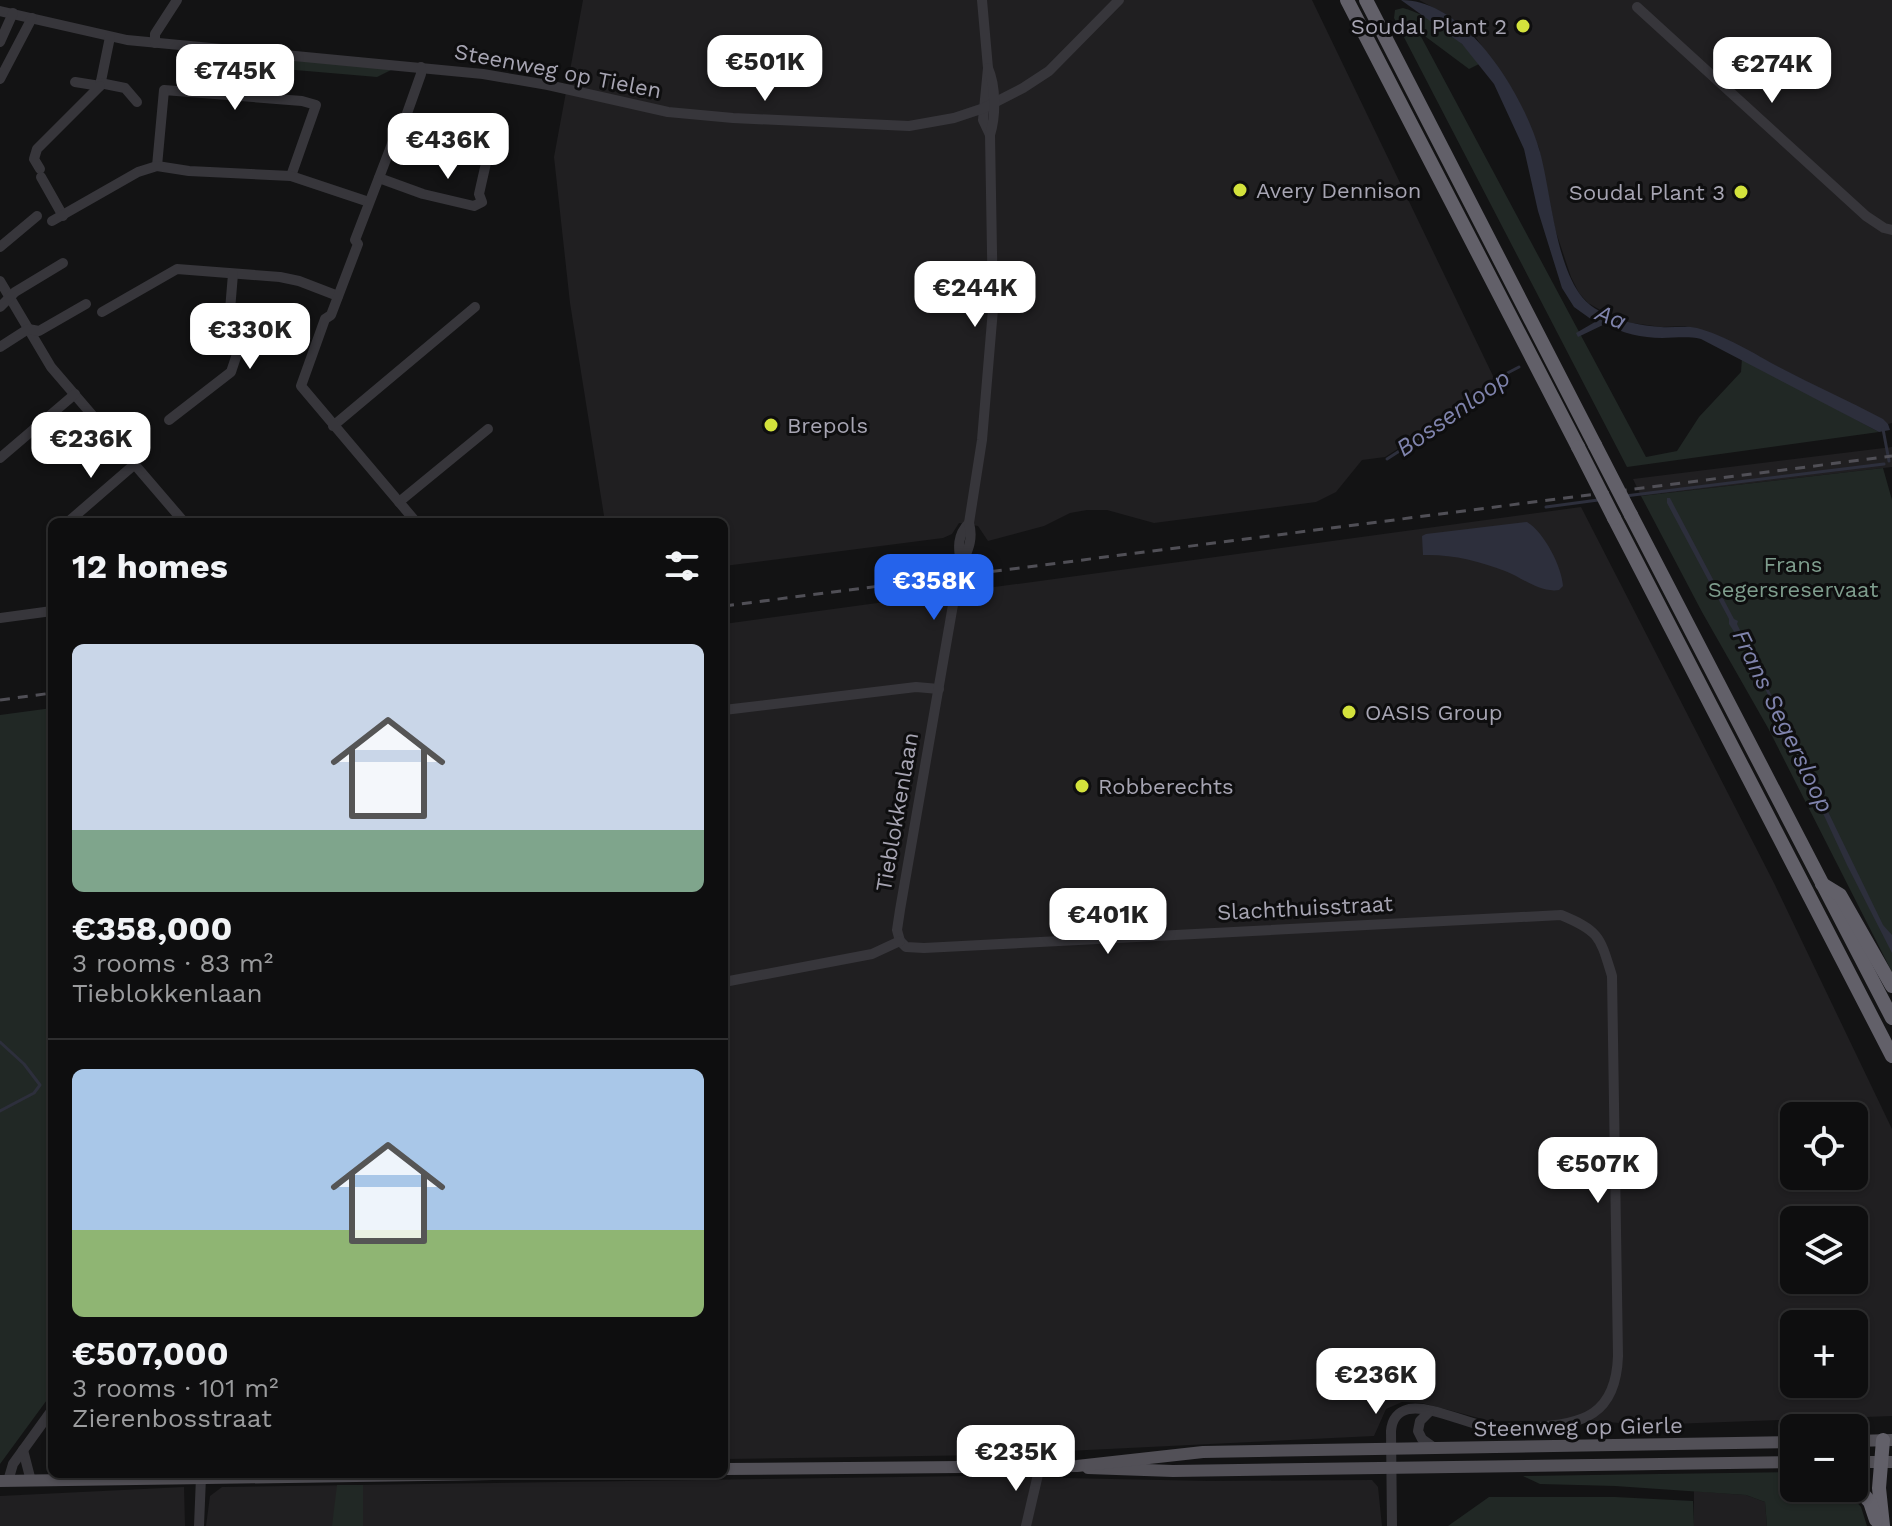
<!DOCTYPE html>
<html lang="en">
<head>
<meta charset="utf-8">
<style>
	:root { --surface:#0e0e0f; --page:#1c1c1d; --text:#f1f3f6; --muted:#9b9c9e; --line:#2e2e2f; --accent:#2563eb }
	body { margin:0; font-family:"Work Sans",sans-serif; background:var(--page); color:var(--text); height:100vh; display:flex; flex-direction:column; font-size:30px; white-space:nowrap }
	* { box-sizing:border-box; margin:0 }
	p { font-size:26px; color:var(--muted) }
	.icon { flex:none; width:44px; height:44px; fill:none; stroke:currentColor; stroke-width:2; stroke-linecap:round; stroke-linejoin:round }
	.map { position:relative; flex:1; overflow:hidden }
	.side { position:absolute; left:48px; top:518px; width:680px; height:960px; display:flex; flex-direction:column; background:var(--surface); border-radius:12px; box-shadow:0 2px 6px #0004,0 0 0 2px var(--line) }
	.side>* { flex:none }
	.tools { position:absolute; left:1780px; top:1102px; display:grid; gap:16px }
	.tools a { display:grid; place-items:center; width:88px; height:88px; border-radius:12px; background:var(--surface); box-shadow:0 2px 6px #0004,0 0 0 2px var(--line); font-size:40px }
	.price { position:absolute; translate:-50% -68px; padding:0 18px; border-radius:16px; background:#fff; color:#222; font-size:26px; line-height:52px; filter:drop-shadow(0 2px 4px #0008) }
	.price::after { content:''; position:absolute; left:50%; top:48px; width:24px; height:18px; margin-left:-12px; background:inherit; clip-path:polygon(0 0,100% 0,50% 100%) }
	.price.selected { background:var(--accent); color:#fff }
	ul { padding:0; list-style:none }
	li { display:grid; align-content:center; gap:16px; height:424px; padding:0 24px }
	li+li { border-top:2px solid var(--line) }
	li span { display:grid; place-items:center; height:248px; border-radius:12px; color:#555 }
	li>.icon { margin-inline-start:auto }
	span .icon { width:144px; height:144px; fill:#fffc; stroke-width:1 }
	li b { font-size:34px }
	h2 { display:flex; justify-content:space-between; align-items:center; height:96px; padding:0 24px; font-size:34px }
	.map>svg:first-child { display:block }
	.built { fill:#201f21; fill-rule:evenodd }
	.green { fill:#212825 }
	.water { fill:#2d2f3c }
	.lines { fill:none; stroke-linecap:round; stroke-linejoin:round }
	.stream { stroke:#2d2f3c; stroke-width:3 }
	.minor { stroke:#37363b; stroke-width:10 }
	.major { stroke:#525057; stroke-width:12 }
	.highway { stroke:#626069; stroke-width:14 }
	.rail { stroke:#504f56; stroke-width:3; stroke-dasharray:10 8; stroke-linecap:butt }
	.highway-bridge { stroke:#626069; stroke-width:14 }
	.poi-dot { fill:#d3e23c; stroke:#0e0e0f; stroke-width:3 }
	.labels { text-anchor:middle; dominant-baseline:central; stroke-width:6; stroke-linejoin:round; paint-order:stroke }
	.poi-label { font-size:22px; fill:#a7a5b3; stroke:#0e0e0f; text-anchor:start }
	.street-label { font-size:22px; fill:#a7a5b3; stroke:#0e0e0f }
	.park-label { font-size:22px; fill:#7e9d8d; stroke:#0e0e0f }
	.water-label { font-size:24px; font-style:italic; fill:#7f83ac; stroke:#0e0e0f }
</style>
</head>
<body>
<div class="map">
<svg width="1892" height="1526" viewBox="0 0 1892 1526">
	<rect width="100%" height="100%" fill="#131314"/>
	<g class="built">
		<path d="M 583,0 L 1312,0 L 1494,378 L 1453,414 L 1385,457 L 1362,460 L 1336,492 L 1316,502 L 1154,523 L 1107,510 L 1087,510 L 1070,513 L 1044,526 L 988,541 L 978,526 L 959,523 L 952,534 L 943,538 L 724,566 L 724,522 L 605,522 L 570,303 L 554,157 Z"/>
		<path d="M 1419,0 L 1892,0 L 1892,423 L 1888,424 L 1721,337 L 1685,326 L 1661,327 L 1632,323 L 1616,319 L 1588,303 L 1579,293 L 1571,277 L 1555,229 L 1539,148 L 1509,84 L 1474,35 L 1447,15 Z"/>
		<path d="M 1892,447 L 1892,467 L 1641,496 L 1633,479 Z"/>
		<path d="M 1581,507 L 1774,883 L 1892,1129 L 1892,1416 L 1644,1425 L 1595,1421 L 1490,1421 L 1422,1403 L 1402,1402 L 1386,1409 L 1374,1436 L 987,1455 L 724,1459 L 724,624 ZM 1794,1116 L 1854,1116 L 1854,1176 L 1794,1176 ZM 1794,1220 L 1854,1220 L 1854,1280 L 1794,1280 ZM 1794,1324 L 1854,1324 L 1854,1384 L 1794,1384 Z"/>
		<path d="M 968,1476 L 1209,1481 L 1372,1480 L 1378,1487 L 1382,1526 L 206,1526 L 210,1496 L 222,1487 Z"/>
		<path d="M 184,1487 L 185,1526 L 0,1526 L 0,1496 Z"/>
		<path d="M 1694,1491 L 1746,1495 L 1765,1502 L 1767,1526 L 1694,1526 Z"/>
	</g>
	<g class="green">
		<path d="M 1403,8 C 1430,15 1463,40 1479,64 L 1469,69 L 1418,31 L 1646,457 L 1677,451 L 1699,417 L 1741,372 L 1742,358 L 1879,432 L 1627,467 L 1394,18 L 1395,10 Z"/>
		<path d="M 184,51 L 393,69 L 377,77 L 189,61 Z"/>
		<path d="M 1883,468 L 1892,500 L 1892,972 L 1768,728 L 1702,612 L 1641,496 Z"/>
		<path d="M 52,708 L 52,1060 L 48,1061 L 52,1077 L 52,1393 L 0,1464 L 0,715 Z"/>
		<path d="M 1794,1472 L 1794,1488 L 1844,1488 L 1861,1507 L 1867,1526 L 1767,1526 L 1765,1502 L 1746,1495 L 1615,1486 L 1540,1484 L 1523,1476 Z"/>
		<path d="M 337,1485 L 363,1485 L 363,1526 L 332,1526 Z"/>
		<path d="M 1489,1497 L 1615,1497 L 1693,1501 L 1694,1526 L 1448,1526 Z"/>
	</g>
	<g class="water">
		<path d="M 1401,0 C 1467,0 1524,95 1540,152 C 1551,193 1555,258 1579,293 C 1595,317 1633,325 1661,327 C 1673,328 1685,325 1697,328 C 1724,335 1755,354 1779,367 C 1813,385 1849,401 1883,419 L 1888,424 L 1890,430 L 1879,432 L 1701,339 C 1687,336 1676,338 1662,338 C 1642,338 1622,333 1605,324 L 1578,337 L 1576,333 L 1595,322 L 1574,307 L 1562,288 L 1538,211 L 1524,149 L 1494,84 L 1462,44 Z"/>
		<path d="M 1667,498 L 1670,498 L 1734,619 L 1738,621 L 1737,624 L 1883,925 L 1892,935 L 1892,953 L 1847,865 L 1750,656 L 1729,624 L 1729,619 L 1667,503 Z"/>
		<path d="M 1527,522 C 1544,532 1562,567 1563,586 L 1559,590 C 1540,593 1523,578 1505,571 C 1480,561 1451,554 1423,555 L 1422,536 L 1426,534 Z"/>
	</g>
	<g class="lines">
		<g class="stream">
			<path d="M 1883,429 L 1889,461"/>
			<path d="M 1387,459 L 1460,412 L 1496,379 L 1519,367"/>
			<path d="M 1625,496 L 1884,464"/>
			<path d="M 1546,507 L 1598,500"/>
			<path d="M 0,1042 L 24,1064 L 40,1085 L 34,1093 L 0,1111"/>
		</g>
		<g class="minor">
			<path d="M 982,0 L 988,68 L 983,120 L 990,135"/>
			<path d="M 1637,7 L 1866,216 L 1884,228 L 1892,230"/>
			<path d="M 0,11 L 127,40 L 483,74 L 548,85 L 668,112 L 733,118 L 909,126 L 954,118 L 984,108 L 1023,88 L 1049,71 L 1119,0"/>
			<path d="M 0,42 L 13,13"/>
			<path d="M 155,43 L 155,34 L 177,0"/>
			<path d="M 0,79 L 32,18"/>
			<path d="M 75,82 L 100,86 L 110,37"/>
			<path d="M 100,83 L 125,88 L 137,102"/>
			<path d="M 157,166 L 164,90 L 302,101 L 316,105 L 291,176"/>
			<path d="M 40,169 L 34,159 L 37,149 L 100,86"/>
			<path d="M 41,177 L 63,216"/>
			<path d="M 379,178 L 423,194 L 474,206 L 482,202 L 479,194 L 491,141"/>
			<path d="M 52,221 L 138,172 L 157,166 L 189,171 L 291,176 L 369,202"/>
			<path d="M 0,247 L 37,216"/>
			<path d="M 0,281 L 51,367 L 184,522"/>
			<path d="M 0,307 L 15,292 L 63,263"/>
			<path d="M 102,312 L 177,269 L 280,277 L 299,281 L 338,296"/>
			<path d="M 0,347 L 28,329 L 39,331 L 86,304"/>
			<path d="M 169,420 L 231,372 L 237,354 L 230,310 L 233,274"/>
			<path d="M 333,426 L 475,307"/>
			<path d="M 0,458 L 75,394"/>
			<path d="M 399,502 L 488,429"/>
			<path d="M 68,522 L 135,464"/>
			<path d="M 416,522 L 301,386 L 325,319 L 331,315 L 358,244 L 355,240 L 395,136 L 400,133 L 421,74 L 421,67"/>
			<path d="M 961,563 C 958,548 957,535 969,523"/>
			<path d="M 0,618 L 52,611"/>
			<path d="M 724,710 L 916,687 L 939,689"/>
			<path d="M 900,941 L 906,947 L 924,948 L 1561,915 C 1600,931 1600,937 1612,976 L 1618,1356 C 1616,1415 1583,1425 1531,1427 C 1517,1428 1502,1430 1488,1427 C 1466,1423 1429,1405 1409,1409 C 1397,1412 1392,1419 1391,1431 L 1392,1526"/>
			<path d="M 900,941 L 897,930 L 900,910 L 958,576 C 963,557 975,544 969,523 L 982,440 L 993,309 L 990,135 C 996,116 996,86 988,68"/>
			<path d="M 724,982 L 872,954 L 900,941"/>
			<path d="M 1429,1412 L 1420,1421 L 1418,1431 L 1422,1439 L 1436,1449"/>
			<path d="M 23,1450 L 31,1481"/>
			<path d="M 8,1481 L 13,1464 L 52,1410"/>
			<path d="M 199,1526 L 201,1477"/>
			<path d="M 1026,1526 L 1040,1466"/>
		</g>
		<g class="major">
			<path d="M 1854,1441 L 1892,1440"/>
			<path d="M 1854,1462 L 1892,1462"/>
			<path d="M 1088,1468 L 1173,1471 L 1794,1462"/>
			<path d="M 724,1469 L 1077,1466 L 1203,1452 L 1794,1442"/>
			<path d="M 0,1481 L 493,1474"/>
		</g>
		<g class="highway">
			<path d="M 1347,0 L 1578,447"/>
			<path d="M 1366,0 L 1595,445"/>
			<path d="M 1631,515 L 1892,1018"/>
			<path d="M 1614,518 L 1892,1056"/>
			<path d="M 1822,884 L 1840,895 L 1892,986"/>
			<path d="M 1883,1440 L 1879,1488 L 1883,1526"/>
			<path d="M 1854,1484 L 1870,1502 L 1876,1520"/>
		</g>
		<g class="rail">
			<path d="M 724,606 L 1892,456"/>
			<path d="M 0,700 L 52,693"/>
		</g>
		<g class="highway-bridge">
			<path d="M 1595,445 L 1631,515"/>
			<path d="M 1578,447 L 1614,518"/>
		</g>
	</g>
	<g class="poi-dot">
		<circle cx="1523" cy="26" r="8"/>
		<circle cx="1240" cy="190" r="8"/>
		<circle cx="1741" cy="192" r="8"/>
		<circle cx="771" cy="425" r="8"/>
		<circle cx="1349" cy="712" r="8"/>
		<circle cx="1082" cy="786" r="8"/>
	</g>
	<g class="labels">
		<g class="poi-label">
			<text x="1507" y="26" text-anchor="end">Soudal Plant 2</text>
			<text x="1256" y="190">Avery Dennison</text>
			<text x="1725" y="192" text-anchor="end">Soudal Plant 3</text>
			<text x="787" y="425">Brepols</text>
			<text x="1365" y="712">OASIS Group</text>
			<text x="1098" y="786">Robberechts</text>
		</g>
		<g class="street-label">
			<text transform="translate(558 71) rotate(11)">Steenweg op Tielen</text>
			<text transform="translate(897 812) rotate(-80)">Tieblokkenlaan</text>
			<text transform="translate(1305 908) rotate(-3)">Slachthuisstraat</text>
			<text transform="translate(1578 1427) rotate(-1)">Steenweg op Gierle</text>
		</g>
		<g class="park-label">
			<text x="1793" y="564">Frans<tspan x="1793" dy="25">Segersreservaat</tspan></text>
		</g>
		<g class="water-label">
			<text transform="translate(1611 317) rotate(22)">Aa</text>
			<text transform="translate(1453 413) rotate(-35)">Bossenloop</text>
			<text transform="translate(1783 721) rotate(64)">Frans Segersloop</text>
		</g>
	</g>
</svg>
<div class="tools">
<a><svg class="icon" aria-label="locate" viewBox="0 0 24 24"><circle cx="12" cy="12" r="6"/><path d="M12 2v4M12 18v4M2 12h4M18 12h4"/></svg></a>
<a><svg class="icon" aria-label="layers" viewBox="0 0 24 24"><path d="M12 4l9 5-9 5-9-5zM3 14l9 5 9-5"/></svg></a>
<a>+</a>
<a>−</a>
</div>
<b class="price" style="left:765px;top:103px">€501K</b>
<b class="price" style="left:1772px;top:105px">€274K</b>
<b class="price" style="left:235px;top:112px">€745K</b>
<b class="price" style="left:448px;top:181px">€436K</b>
<b class="price" style="left:975px;top:329px">€244K</b>
<b class="price" style="left:250px;top:371px">€330K</b>
<b class="price" style="left:91px;top:480px">€236K</b>
<b class="price selected" style="left:934px;top:622px">€358K</b>
<b class="price" style="left:1108px;top:956px">€401K</b>
<b class="price" style="left:1598px;top:1205px">€507K</b>
<b class="price" style="left:1376px;top:1416px">€236K</b>
<b class="price" style="left:1016px;top:1493px">€235K</b>
<section class="side">
<h2>12 homes<svg class="icon" aria-label="filters" viewBox="0 0 24 24"><path d="M4 7h16M4 17h16"/><circle cx="9" cy="7" r="2"/><circle cx="15" cy="17" r="2"/></svg></h2>
<ul>
<li><span style="background:linear-gradient(#c9d6e8 75%,#7fa58c 0)"><svg class="icon" aria-label="home" viewBox="0 0 24 24"><path d="M3 11l9-7 9 7M6 9v11h12V9"/></svg></span><div><b>€358,000</b><p>3 rooms · 83 m²</p><p>Tieblokkenlaan</p></div></li>
<li><span style="background:linear-gradient(#a9c7e8 65%,#8fb573 0)"><svg class="icon" aria-label="home" viewBox="0 0 24 24"><path d="M3 11l9-7 9 7M6 9v11h12V9"/></svg></span><div><b>€507,000</b><p>3 rooms · 101 m²</p><p>Zierenbosstraat</p></div></li>
</ul>
</section>
</div>
</body>
</html>
